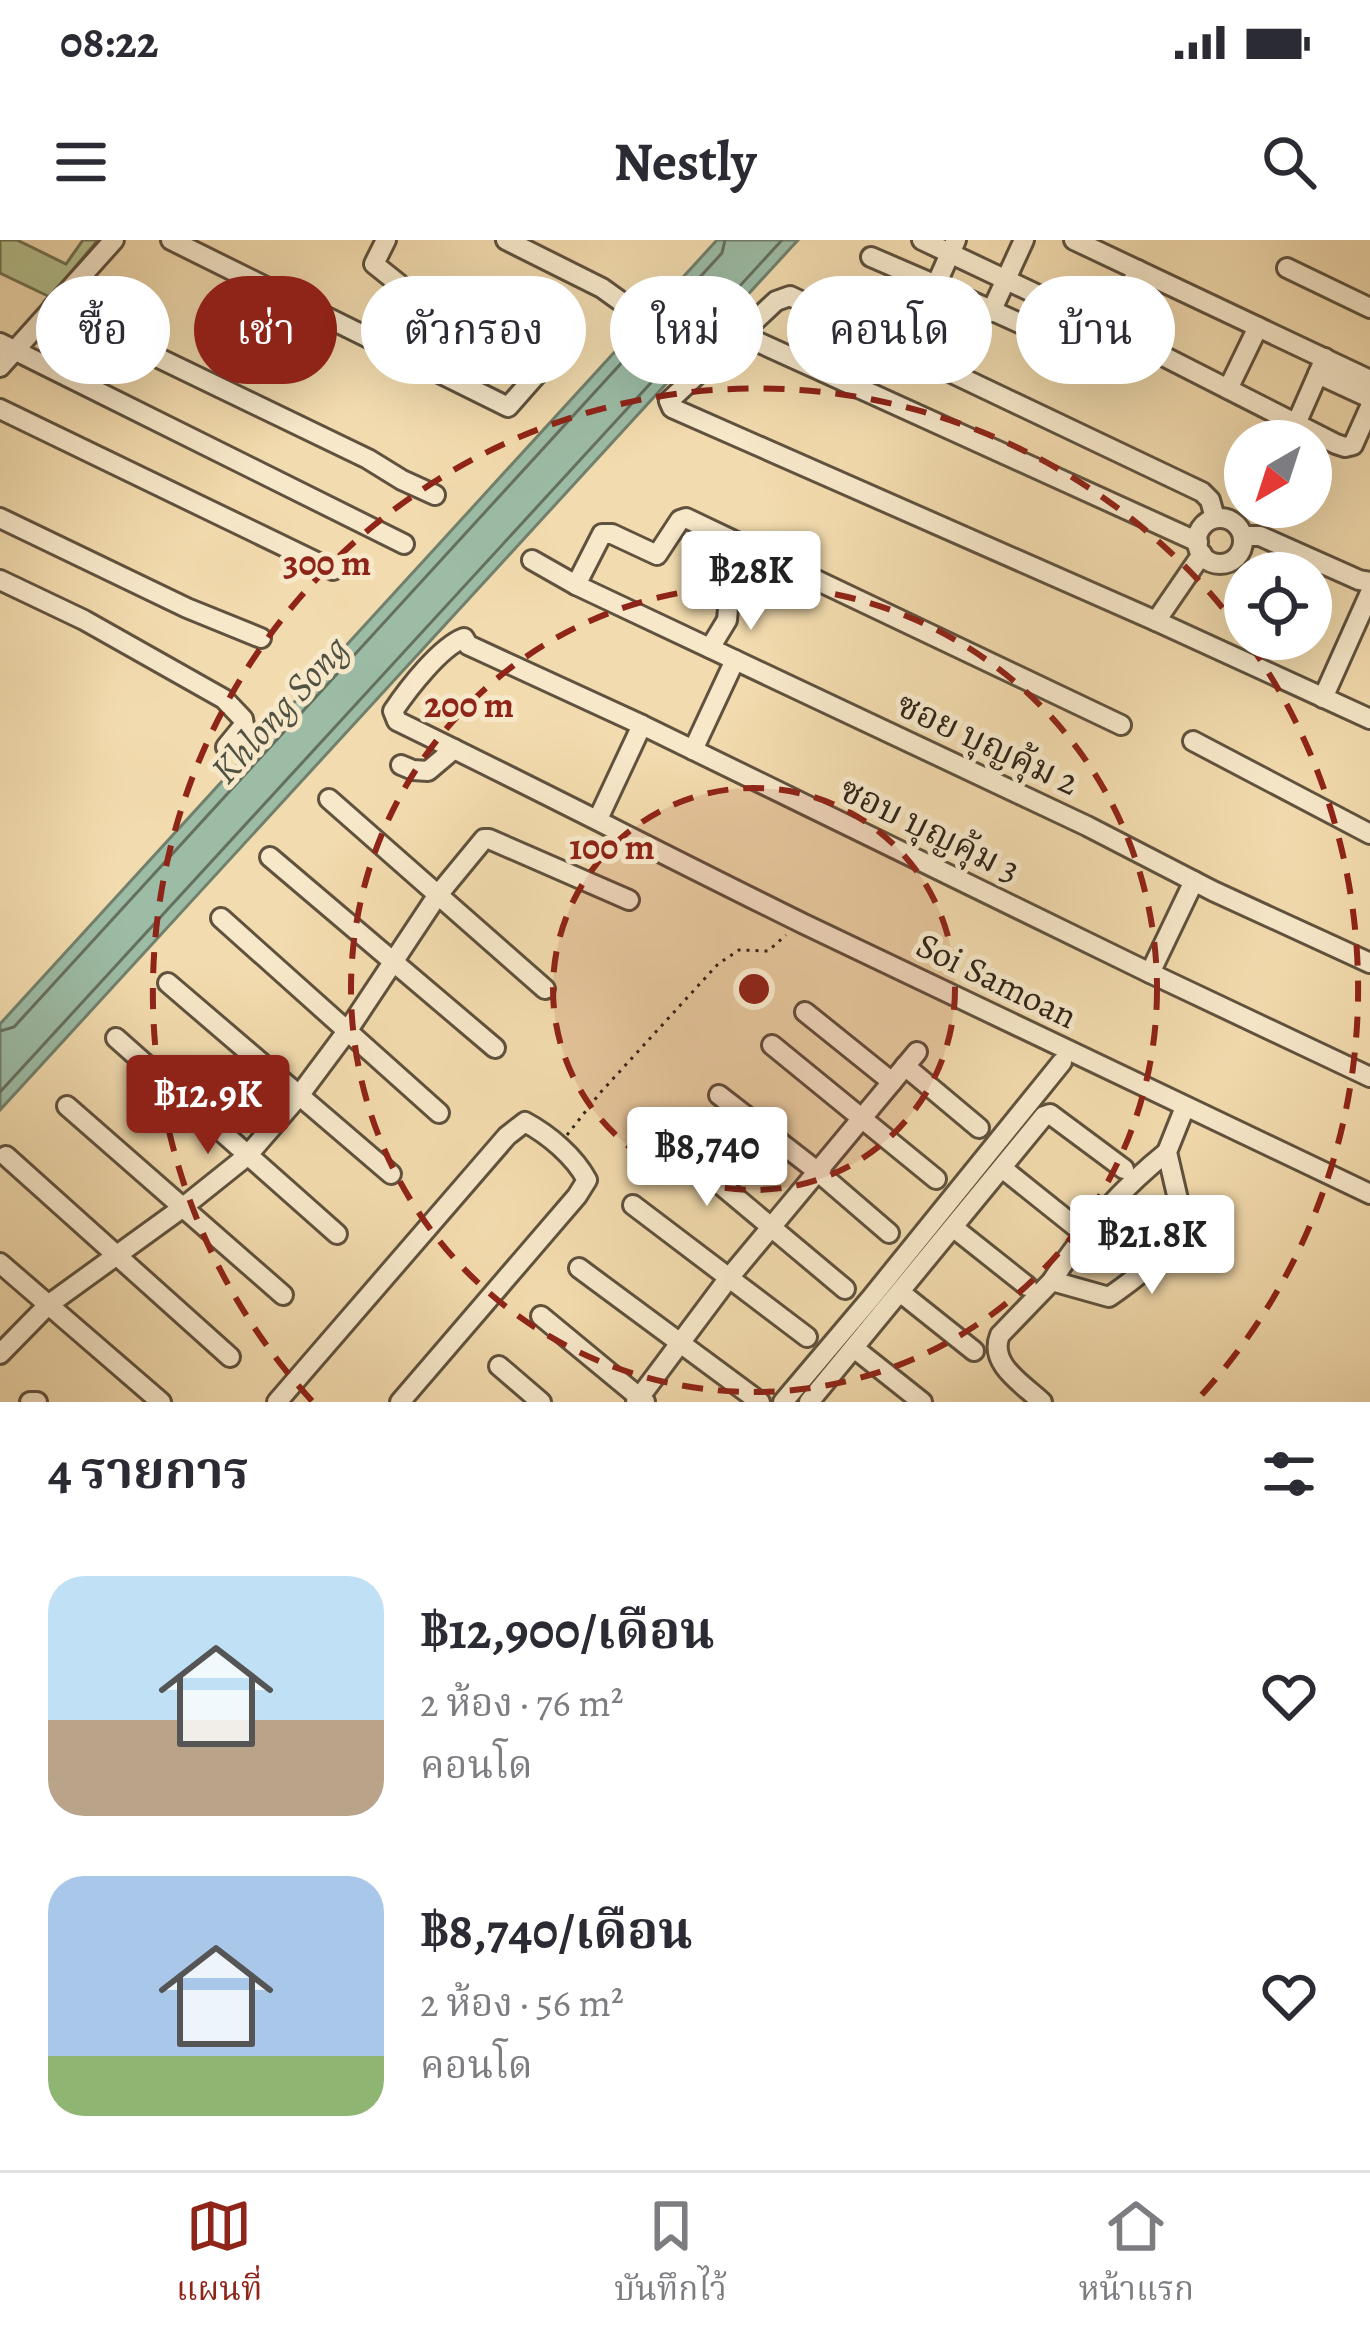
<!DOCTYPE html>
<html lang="th">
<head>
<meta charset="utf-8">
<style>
	:root { --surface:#fff; --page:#f2f2f3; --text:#2b2b33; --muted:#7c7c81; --line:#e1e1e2; --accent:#8f2418 }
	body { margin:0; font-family:Alegreya,"Noto Serif Thai",serif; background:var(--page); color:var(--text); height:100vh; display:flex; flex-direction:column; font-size:45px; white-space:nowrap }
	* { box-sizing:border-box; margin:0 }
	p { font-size:39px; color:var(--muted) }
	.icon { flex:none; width:66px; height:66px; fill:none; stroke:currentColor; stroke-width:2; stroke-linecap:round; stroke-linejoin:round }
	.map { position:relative; height:1162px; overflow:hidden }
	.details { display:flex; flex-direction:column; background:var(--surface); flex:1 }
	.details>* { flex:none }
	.banner { position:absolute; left:36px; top:36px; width:1299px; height:108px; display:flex; gap:24px }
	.needle { width:78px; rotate:219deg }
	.fabs { position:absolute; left:1224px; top:180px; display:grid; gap:24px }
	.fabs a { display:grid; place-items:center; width:108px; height:108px; border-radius:50%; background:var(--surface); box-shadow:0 12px 48px #0002; font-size:60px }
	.price { position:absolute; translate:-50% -102px; padding:0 27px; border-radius:12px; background:#fff; color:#222; font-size:39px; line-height:78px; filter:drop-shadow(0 3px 6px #0008) }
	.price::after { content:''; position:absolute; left:50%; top:72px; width:36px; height:27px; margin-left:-18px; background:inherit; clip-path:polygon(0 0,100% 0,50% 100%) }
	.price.active { background:var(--accent); color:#fff }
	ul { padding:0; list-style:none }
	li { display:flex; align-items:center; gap:36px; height:300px; padding:0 48px }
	li span { display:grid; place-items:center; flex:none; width:336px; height:240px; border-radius:36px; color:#555 }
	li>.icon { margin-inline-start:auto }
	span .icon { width:144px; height:144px; fill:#fffc; stroke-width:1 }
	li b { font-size:51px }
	h2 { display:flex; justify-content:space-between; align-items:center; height:144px; padding:0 48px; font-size:51px }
	.chip { padding:0 42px; border-radius:54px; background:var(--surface); box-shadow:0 12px 48px #0002; font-size:42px; line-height:108px }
	.chip.active { background:var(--accent); color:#fff }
	.status { display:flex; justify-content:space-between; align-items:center; height:84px; padding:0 60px; background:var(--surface); direction:ltr }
	.status svg { height:33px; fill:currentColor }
	header { display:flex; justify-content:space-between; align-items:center; height:156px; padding:0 48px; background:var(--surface); font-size:54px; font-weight:700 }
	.menu { display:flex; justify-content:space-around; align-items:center; height:168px; border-top:3px solid var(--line); background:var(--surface); font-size:33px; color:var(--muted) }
	.menu a { display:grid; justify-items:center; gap:6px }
	.menu .active { color:var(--accent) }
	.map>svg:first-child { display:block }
	.green { fill:#b5c18f; stroke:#727354; stroke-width:3 }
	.water { fill:#9cbca6; stroke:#71806d; stroke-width:3 }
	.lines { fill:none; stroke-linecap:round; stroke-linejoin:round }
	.shore { stroke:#66705f; stroke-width:3 }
	.minor-casing { stroke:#60523e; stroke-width:24 }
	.path { stroke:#302518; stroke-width:3; stroke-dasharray:3 6; stroke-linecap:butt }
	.minor { stroke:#f7e8ca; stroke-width:18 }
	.ring { fill:none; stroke:#8f2418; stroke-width:6; stroke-dasharray:21 15 }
	.labels { text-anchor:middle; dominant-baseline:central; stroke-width:10; stroke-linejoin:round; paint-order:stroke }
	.street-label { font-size:36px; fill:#302518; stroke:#f7e8ca }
	.water-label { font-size:39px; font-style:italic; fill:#505243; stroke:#f7e8ca }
	.centre { fill:#8f2418; stroke:#f7e8ca; stroke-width:6 }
	.ring-label { font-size:36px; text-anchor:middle; font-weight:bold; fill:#8f2418; stroke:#f7e8ca; stroke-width:10; stroke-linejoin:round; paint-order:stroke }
</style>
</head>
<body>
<div class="status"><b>08:22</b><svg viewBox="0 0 49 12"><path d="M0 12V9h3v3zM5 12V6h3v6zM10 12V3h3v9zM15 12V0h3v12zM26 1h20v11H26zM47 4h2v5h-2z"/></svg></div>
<header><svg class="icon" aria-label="menu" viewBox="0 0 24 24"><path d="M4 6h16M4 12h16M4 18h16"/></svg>Nestly<svg class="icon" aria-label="search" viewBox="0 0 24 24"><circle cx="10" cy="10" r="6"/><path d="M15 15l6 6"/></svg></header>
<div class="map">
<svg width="1370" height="1162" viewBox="0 0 1370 1162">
	<rect width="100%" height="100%" fill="#f2dbae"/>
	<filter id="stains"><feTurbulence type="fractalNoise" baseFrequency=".00167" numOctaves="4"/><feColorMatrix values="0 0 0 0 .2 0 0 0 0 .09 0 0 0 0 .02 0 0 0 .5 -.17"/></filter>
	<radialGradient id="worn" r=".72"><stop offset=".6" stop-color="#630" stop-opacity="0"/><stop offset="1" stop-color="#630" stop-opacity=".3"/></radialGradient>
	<path class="green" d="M 0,0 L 17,0 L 66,24 L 83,0 L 98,0 L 50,57 L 0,33 Z"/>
	<path class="water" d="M 717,0 L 798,0 L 0,870 L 0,784 Z"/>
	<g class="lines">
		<g class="shore">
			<path d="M 0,791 L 14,787 L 722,13 L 725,0"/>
			<path d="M 0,852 L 782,0"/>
		</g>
		<g class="minor-casing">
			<g id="minor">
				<path d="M 171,0 L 508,167 L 560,108"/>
				<path d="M 386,0 L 374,24 L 399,44"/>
				<path d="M 506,0 L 602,48 L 627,66"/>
				<path d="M 922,0 L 1110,89 L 1336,204 L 1345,207 L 1353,205 L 1370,167"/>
				<path d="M 956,0 L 936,45 L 1094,117 L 1097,116 L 1138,30"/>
				<path d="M 1074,0 L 1370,140"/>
				<path d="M 871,17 L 936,45"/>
				<path d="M 1287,28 L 1370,68"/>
				<path d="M 53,67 L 368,219 L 402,240 L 435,255"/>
				<path d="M 991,72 L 1024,0"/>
				<path d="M 740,94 L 1198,302"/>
				<path d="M 0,103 L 404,304"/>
				<path d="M 0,127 L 114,0"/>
				<path d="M 1318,134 L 1370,158"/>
				<path d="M 1228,149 L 1258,87"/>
				<path d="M 0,169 L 333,330"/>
				<path d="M 1296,184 L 1325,118"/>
				<path d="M 0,278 L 187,368 L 261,398"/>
				<path d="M 1215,278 L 1210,260 L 1202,252 L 790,56 L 776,61 L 669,161 L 672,168 L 1156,381 L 1370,479"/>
				<circle cx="1220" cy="301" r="23"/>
				<path d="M 1243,296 L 1260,296 L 1359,340 L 1370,342"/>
				<path d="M 532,320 L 576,345 L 1087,586 L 1213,651 L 1370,723"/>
				<path d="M 0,340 L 84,380 L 224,459 L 243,479 L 244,485 L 226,507"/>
				<path d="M 576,345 L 602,294 L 612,294 L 657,315 L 680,280 L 686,278 L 1121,485"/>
				<path d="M 1156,381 L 1202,314"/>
				<path d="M 710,408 L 727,380 L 729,357"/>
				<path d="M 1323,458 L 1370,353"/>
				<path d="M 1193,501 L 1370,594"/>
				<path d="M 693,510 L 735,420"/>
				<path d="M 401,525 L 413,530 L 428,531 L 454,509"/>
				<path d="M 329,559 L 545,749"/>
				<path d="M 598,579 L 642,485"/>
				<path d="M 270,617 L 495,808"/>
				<path d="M 221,678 L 439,873"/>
				<path d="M 1150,733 L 1194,641"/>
				<path d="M 168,743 L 391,934"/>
				<path d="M 805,772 L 892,842"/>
				<path d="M 116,798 L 337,994"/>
				<path d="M 772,805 L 936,939"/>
				<path d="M 905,826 L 979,888"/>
				<path d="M 1370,837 L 1150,733 L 642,485 L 468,405 L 464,398 C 440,407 408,449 393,471 L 397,481 C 533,547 668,617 804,684 C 992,775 1181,864 1370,954"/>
				<path d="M 719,855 L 817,931 L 889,993"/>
				<path d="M 67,866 L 283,1055"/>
				<path d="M 678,909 L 845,1049"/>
				<path d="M 6,916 L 230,1117"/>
				<path d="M 1002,928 L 1077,988"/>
				<path d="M 633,965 L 807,1097"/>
				<path d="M 954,988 L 1027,1046"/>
				<path d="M 0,1023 L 161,1162"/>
				<path d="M 579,1028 L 760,1162"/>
				<path d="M 1052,1041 C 1083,992 1121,949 1167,912"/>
				<path d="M 900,1052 L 974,1111"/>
				<path d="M 541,1076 L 645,1162"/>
				<path d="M 854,1108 L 922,1162"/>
				<path d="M 0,1114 L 48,1065 L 182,968 L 247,916 L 298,857 L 348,790 L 437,656 L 484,599 L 489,599 L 629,660"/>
				<path d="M 499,1126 L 541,1162"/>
				<path d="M 30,1162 L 37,1162"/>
				<path d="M 277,1162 L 507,896 L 525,882 C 549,895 574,916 587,940 L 577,956 L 400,1162"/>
				<path d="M 636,1162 L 728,1039 L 917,812"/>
				<path d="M 783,1162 L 871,1058 L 1062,822"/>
				<path d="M 809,1162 L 1044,876 L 1050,874 L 1124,929"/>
				<path d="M 1042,1162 C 1023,1144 988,1124 1000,1095 L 1052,1041 L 1109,1057 C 1139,1036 1180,1008 1180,968 L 1167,912 L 1185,867"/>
			</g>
		</g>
		<path class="path" d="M 567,895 L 600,853 L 718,724 L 739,710 L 768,711 L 786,695"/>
		<use href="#minor" class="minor"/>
	</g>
	<circle cx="754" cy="749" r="201" fill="#8f2418" fill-opacity=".12"/>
	<g class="ring">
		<circle cx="754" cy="749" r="201"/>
		<circle cx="754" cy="749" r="403"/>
		<path d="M312 1161A604 604 0 1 1 1243 394M1249 403A604 604 0 0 1 1196 1161"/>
	</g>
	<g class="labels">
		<g class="street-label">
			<text transform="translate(988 503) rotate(25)">ซอย บุญคุ้ม 2</text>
			<text transform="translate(930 589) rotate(26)">ซอบ บุญคุ้ม 3</text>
			<text transform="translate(997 740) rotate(26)">Soi Samoan</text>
		</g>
		<g class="water-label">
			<text transform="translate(279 469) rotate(-48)">Khlong Song</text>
		</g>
	</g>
	<circle cx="754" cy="749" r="18" class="centre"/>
	<g class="ring-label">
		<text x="327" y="335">300 m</text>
		<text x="469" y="477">200 m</text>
		<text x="612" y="619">100 m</text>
	</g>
	<rect width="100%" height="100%" filter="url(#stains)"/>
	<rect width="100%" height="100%" fill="url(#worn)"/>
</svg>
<div class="fabs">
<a><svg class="needle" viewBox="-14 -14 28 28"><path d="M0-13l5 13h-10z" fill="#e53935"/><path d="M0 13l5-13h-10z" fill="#7c7c81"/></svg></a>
<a><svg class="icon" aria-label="locate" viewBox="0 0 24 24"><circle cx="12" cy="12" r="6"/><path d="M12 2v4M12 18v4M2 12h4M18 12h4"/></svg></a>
</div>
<b class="price" style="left:751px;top:393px">฿28K</b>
<b class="price active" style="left:208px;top:917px">฿12.9K</b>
<b class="price" style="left:707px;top:969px">฿8,740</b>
<b class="price" style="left:1152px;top:1057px">฿21.8K</b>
<div class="banner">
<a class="chip">ซื้อ</a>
<a class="chip active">เช่า</a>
<a class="chip">ตัวกรอง</a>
<a class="chip">ใหม่</a>
<a class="chip">คอนโด</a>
<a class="chip">บ้าน</a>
</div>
</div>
<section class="details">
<h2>4 รายการ<svg class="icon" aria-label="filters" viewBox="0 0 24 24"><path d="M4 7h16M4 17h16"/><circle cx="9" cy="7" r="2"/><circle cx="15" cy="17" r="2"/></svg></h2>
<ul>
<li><span style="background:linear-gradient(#bfe0f5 60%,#b9a48a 0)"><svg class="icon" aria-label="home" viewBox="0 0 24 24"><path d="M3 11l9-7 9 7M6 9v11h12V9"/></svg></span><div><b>฿12,900/เดือน</b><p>2 ห้อง · 76 m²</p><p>คอนโด</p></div><svg class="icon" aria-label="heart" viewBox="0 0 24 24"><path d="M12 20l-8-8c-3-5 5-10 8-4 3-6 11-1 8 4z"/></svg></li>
<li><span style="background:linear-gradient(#a9c7e8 75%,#8fb573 0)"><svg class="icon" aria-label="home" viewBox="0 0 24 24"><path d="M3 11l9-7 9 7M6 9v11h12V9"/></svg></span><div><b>฿8,740/เดือน</b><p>2 ห้อง · 56 m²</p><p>คอนโด</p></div><svg class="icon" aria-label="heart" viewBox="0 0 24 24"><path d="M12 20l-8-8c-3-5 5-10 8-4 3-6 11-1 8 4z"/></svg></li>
</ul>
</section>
<nav class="menu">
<a class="active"><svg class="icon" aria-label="map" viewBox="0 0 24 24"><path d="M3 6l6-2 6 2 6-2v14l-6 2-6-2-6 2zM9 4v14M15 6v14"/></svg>แผนที่</a>
<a><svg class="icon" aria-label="saved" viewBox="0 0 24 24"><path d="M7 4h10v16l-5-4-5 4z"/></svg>บันทึกไว้</a>
<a><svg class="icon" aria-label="home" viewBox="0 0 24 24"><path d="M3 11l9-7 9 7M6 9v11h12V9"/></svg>หน้าแรก</a>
</nav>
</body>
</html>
